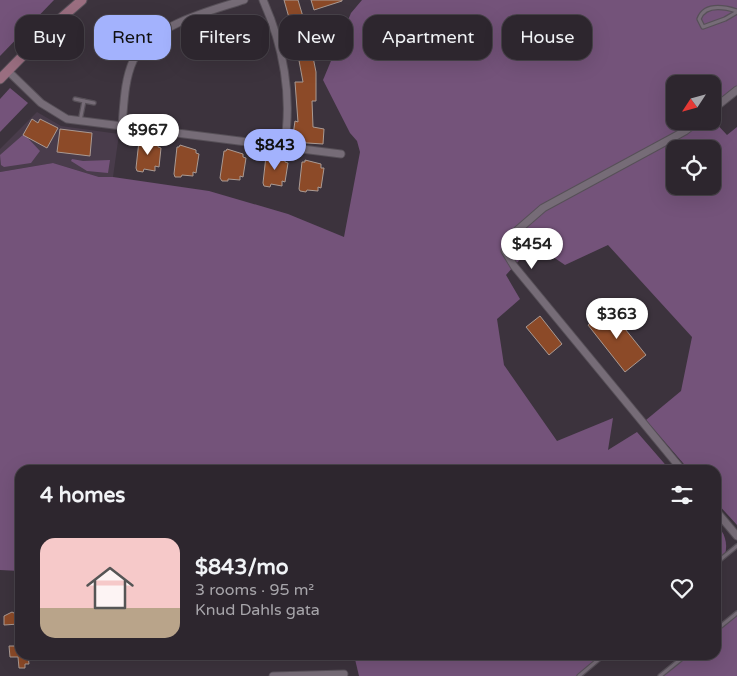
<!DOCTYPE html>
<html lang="en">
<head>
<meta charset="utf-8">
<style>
	:root { --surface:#2d262e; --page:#39323a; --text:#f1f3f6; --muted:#a7a5aa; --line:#48434a; --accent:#a3b2fd }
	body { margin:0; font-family:"Varela Round",sans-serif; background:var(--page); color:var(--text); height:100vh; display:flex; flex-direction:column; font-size:19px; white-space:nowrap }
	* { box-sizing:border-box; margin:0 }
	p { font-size:16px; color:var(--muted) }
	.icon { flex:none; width:28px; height:28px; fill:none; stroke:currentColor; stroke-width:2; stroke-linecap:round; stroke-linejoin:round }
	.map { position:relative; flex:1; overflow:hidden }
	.sheet { position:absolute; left:15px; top:465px; width:706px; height:195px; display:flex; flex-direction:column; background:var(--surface); border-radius:15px; box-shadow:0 5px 20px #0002,0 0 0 1px var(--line) }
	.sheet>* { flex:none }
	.top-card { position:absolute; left:15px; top:15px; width:708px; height:45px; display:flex; gap:10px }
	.needle { width:32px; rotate:234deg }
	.buttons { position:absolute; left:666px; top:75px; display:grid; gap:10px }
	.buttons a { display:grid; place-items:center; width:55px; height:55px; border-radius:10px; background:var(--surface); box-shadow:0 5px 20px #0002,0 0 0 1px var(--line); font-size:25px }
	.price { position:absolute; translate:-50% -42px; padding:0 11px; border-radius:18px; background:#fff; color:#222; font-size:16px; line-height:32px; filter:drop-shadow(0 1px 2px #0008) }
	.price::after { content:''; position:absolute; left:50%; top:30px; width:15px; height:11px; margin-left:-8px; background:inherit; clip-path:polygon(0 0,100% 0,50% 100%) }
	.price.current { background:var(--accent); color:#111 }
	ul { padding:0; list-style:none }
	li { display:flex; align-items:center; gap:15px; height:125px; padding:0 25px }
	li+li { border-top:1px solid var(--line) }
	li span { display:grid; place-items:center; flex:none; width:140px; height:100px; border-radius:15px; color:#555 }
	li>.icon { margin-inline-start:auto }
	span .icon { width:60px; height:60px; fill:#fffc; stroke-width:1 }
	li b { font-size:21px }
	h2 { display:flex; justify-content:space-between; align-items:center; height:60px; padding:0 25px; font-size:21px }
	.chip { padding:0 18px; border-radius:15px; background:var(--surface); box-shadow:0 5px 20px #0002,0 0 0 1px var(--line); font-size:18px; line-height:45px }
	.chip.current { background:var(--accent); color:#111 }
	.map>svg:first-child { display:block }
	.built { fill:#493c4b }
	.green { fill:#74537a; fill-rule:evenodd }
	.building { fill:#8c4a28; stroke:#aa9a93 }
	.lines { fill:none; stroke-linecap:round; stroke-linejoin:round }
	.lane-casing { stroke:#575058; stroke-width:5.5 }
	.street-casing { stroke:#575058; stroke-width:9 }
	.secondary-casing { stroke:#575058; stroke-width:11 }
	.lane { stroke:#766c77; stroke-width:3 }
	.street { stroke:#766c77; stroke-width:7 }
	.secondary { stroke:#9a6e80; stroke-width:9 }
</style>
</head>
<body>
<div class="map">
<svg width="737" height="676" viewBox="0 0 737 676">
	<rect width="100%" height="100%" fill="#3c333d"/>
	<path class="built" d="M 37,112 L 61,126 L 119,134 L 113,177 L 99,177 L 53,163 L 0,172 L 0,149 Z"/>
	<g class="green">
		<path d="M 0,0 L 54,0 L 0,56 Z"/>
		<path d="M 362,0 L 737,0 L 737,86 L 713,107 L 712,84 L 675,84 L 675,121 L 713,120 L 727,135 L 737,127 L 737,525 L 716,502 L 716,470 L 689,470 L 646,420 L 681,391 L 692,337 L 608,245 L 565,265 L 534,244 L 506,275 L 520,299 L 497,319 L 504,365 L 557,441 L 613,418 L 608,450 L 637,432 L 670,470 L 20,470 L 20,571 L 0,570 L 0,172 L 53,163 L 99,177 L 113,177 L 209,191 L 288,214 L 344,237 L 360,152 L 357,141 L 350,133 L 323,80 L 351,13 ZM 675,149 L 712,149 L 712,186 L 675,186 Z"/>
		<path d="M 10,88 L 28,103 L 0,132 L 0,99 Z"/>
		<path d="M 24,134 L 40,151 L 31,163 L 4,167 L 1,165 L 0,155 Z"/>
		<path d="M 72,159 L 83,161 L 110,160 L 108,173 L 87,171 L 71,161 Z"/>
		<path d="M 716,524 C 725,533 728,543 725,555 L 716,563 Z"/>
		<path d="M 737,613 L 737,676 L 660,676 L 686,655 L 716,655 L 716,630 Z"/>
		<path d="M 354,655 L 604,655 L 579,676 L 359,676 Z"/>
	</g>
	<g class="building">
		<path d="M 284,0 L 298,0 L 309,37 L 316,72 L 316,101 L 312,101 L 313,127 L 324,129 L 323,144 L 292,142 L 295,121 L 298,122 L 295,82 L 303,82 L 295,39 Z"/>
		<path d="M 311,0 L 342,0 L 342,1 L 314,10 Z"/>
		<path d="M 32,119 L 38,123 L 40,119 L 58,128 L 47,148 L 23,135 Z"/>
		<path d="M 60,129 L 92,133 L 90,156 L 57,152 Z"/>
		<path d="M 142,139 L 158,144 L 158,147 L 161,148 L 159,167 L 155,166 L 155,171 L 144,169 L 143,172 L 137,171 L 136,168 L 139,141 L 142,142 Z"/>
		<path d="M 180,145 L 196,150 L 196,153 L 199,154 L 196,173 L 193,172 L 193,176 L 182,175 L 181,177 L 175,177 L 174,174 L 177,147 L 179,147 Z"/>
		<path d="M 227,149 L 243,154 L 243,157 L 246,158 L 243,177 L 240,176 L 240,180 L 228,179 L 228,181 L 222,181 L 220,178 L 224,151 L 226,151 Z"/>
		<path d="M 269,154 L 285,159 L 285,162 L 288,163 L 285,182 L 282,181 L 282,186 L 271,184 L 270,187 L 264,186 L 263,183 L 266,156 L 268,156 Z"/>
		<path d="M 305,160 L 321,164 L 321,168 L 324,168 L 321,188 L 318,187 L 318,191 L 307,190 L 306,192 L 300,191 L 299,189 L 302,162 L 305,162 Z"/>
		<path d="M 609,309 L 646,355 L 625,372 L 588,325 Z"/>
		<path d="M 540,316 L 562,344 L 549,355 L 526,327 Z"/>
		<path d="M 12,612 L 18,615 L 19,624 L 4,625 L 4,616 Z"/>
		<path d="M 9,646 L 19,646 L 20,655 L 28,655 L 29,664 L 25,664 L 25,668 L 19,668 L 18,657 L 10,657 Z"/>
	</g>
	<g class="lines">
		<g class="lane-casing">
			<g id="lane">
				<path d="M 737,11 C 724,7 705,3 699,19 L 703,27 L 725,19 L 737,12"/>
				<path d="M 75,99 L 84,101 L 80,121"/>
				<path d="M 84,101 L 94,103"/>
				<path d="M 716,563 L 737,546"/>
				<path d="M 716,630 L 737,613"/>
				<path d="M 579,676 L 604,655"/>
				<path d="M 660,676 L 686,655"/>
			</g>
		</g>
		<g class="street-casing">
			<g id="street">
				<path d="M 263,0 C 283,45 293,97 284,146"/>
				<path d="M 8,71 L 41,103 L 67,119 L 341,154"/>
				<path d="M 712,110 L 737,90"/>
				<path d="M 122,125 C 124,105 124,81 133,61 C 147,27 211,10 244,0"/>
				<path d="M 682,470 L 514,266 L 505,251 L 512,235 L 543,208 L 685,131 L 698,121"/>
				<path d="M 716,511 L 737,536"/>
				<path d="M 273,676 L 344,674"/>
			</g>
		</g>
		<g class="secondary-casing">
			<path id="secondary" d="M 0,79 L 52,26 L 82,0"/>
		</g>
		<use href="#lane" class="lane"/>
		<use href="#street" class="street"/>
		<use href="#secondary" class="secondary"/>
	</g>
</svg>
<div class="buttons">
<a><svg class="needle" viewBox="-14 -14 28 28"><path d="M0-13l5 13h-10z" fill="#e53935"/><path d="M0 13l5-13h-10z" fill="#a7a5aa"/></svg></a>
<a><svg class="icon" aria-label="locate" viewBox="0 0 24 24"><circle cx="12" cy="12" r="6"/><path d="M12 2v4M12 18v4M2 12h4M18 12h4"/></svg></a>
</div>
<b class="price" style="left:148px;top:156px">$967</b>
<b class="price current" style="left:275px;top:171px">$843</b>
<b class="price" style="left:532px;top:270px">$454</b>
<b class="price" style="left:617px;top:340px">$363</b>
<div class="top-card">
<a class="chip">Buy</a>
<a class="chip current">Rent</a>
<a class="chip">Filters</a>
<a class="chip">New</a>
<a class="chip">Apartment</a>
<a class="chip">House</a>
</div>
<section class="sheet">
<h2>4 homes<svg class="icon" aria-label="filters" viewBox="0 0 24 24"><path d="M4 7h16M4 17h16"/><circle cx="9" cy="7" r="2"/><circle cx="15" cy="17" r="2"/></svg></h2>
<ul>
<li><span style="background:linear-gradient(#f6c9c9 70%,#b9a48a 0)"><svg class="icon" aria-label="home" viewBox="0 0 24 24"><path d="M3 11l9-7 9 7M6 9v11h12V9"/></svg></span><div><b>$843/mo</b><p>3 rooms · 95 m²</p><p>Knud Dahls gata</p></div><svg class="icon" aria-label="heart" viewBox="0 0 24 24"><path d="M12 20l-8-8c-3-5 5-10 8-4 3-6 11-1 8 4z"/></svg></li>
</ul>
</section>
</div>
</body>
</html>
